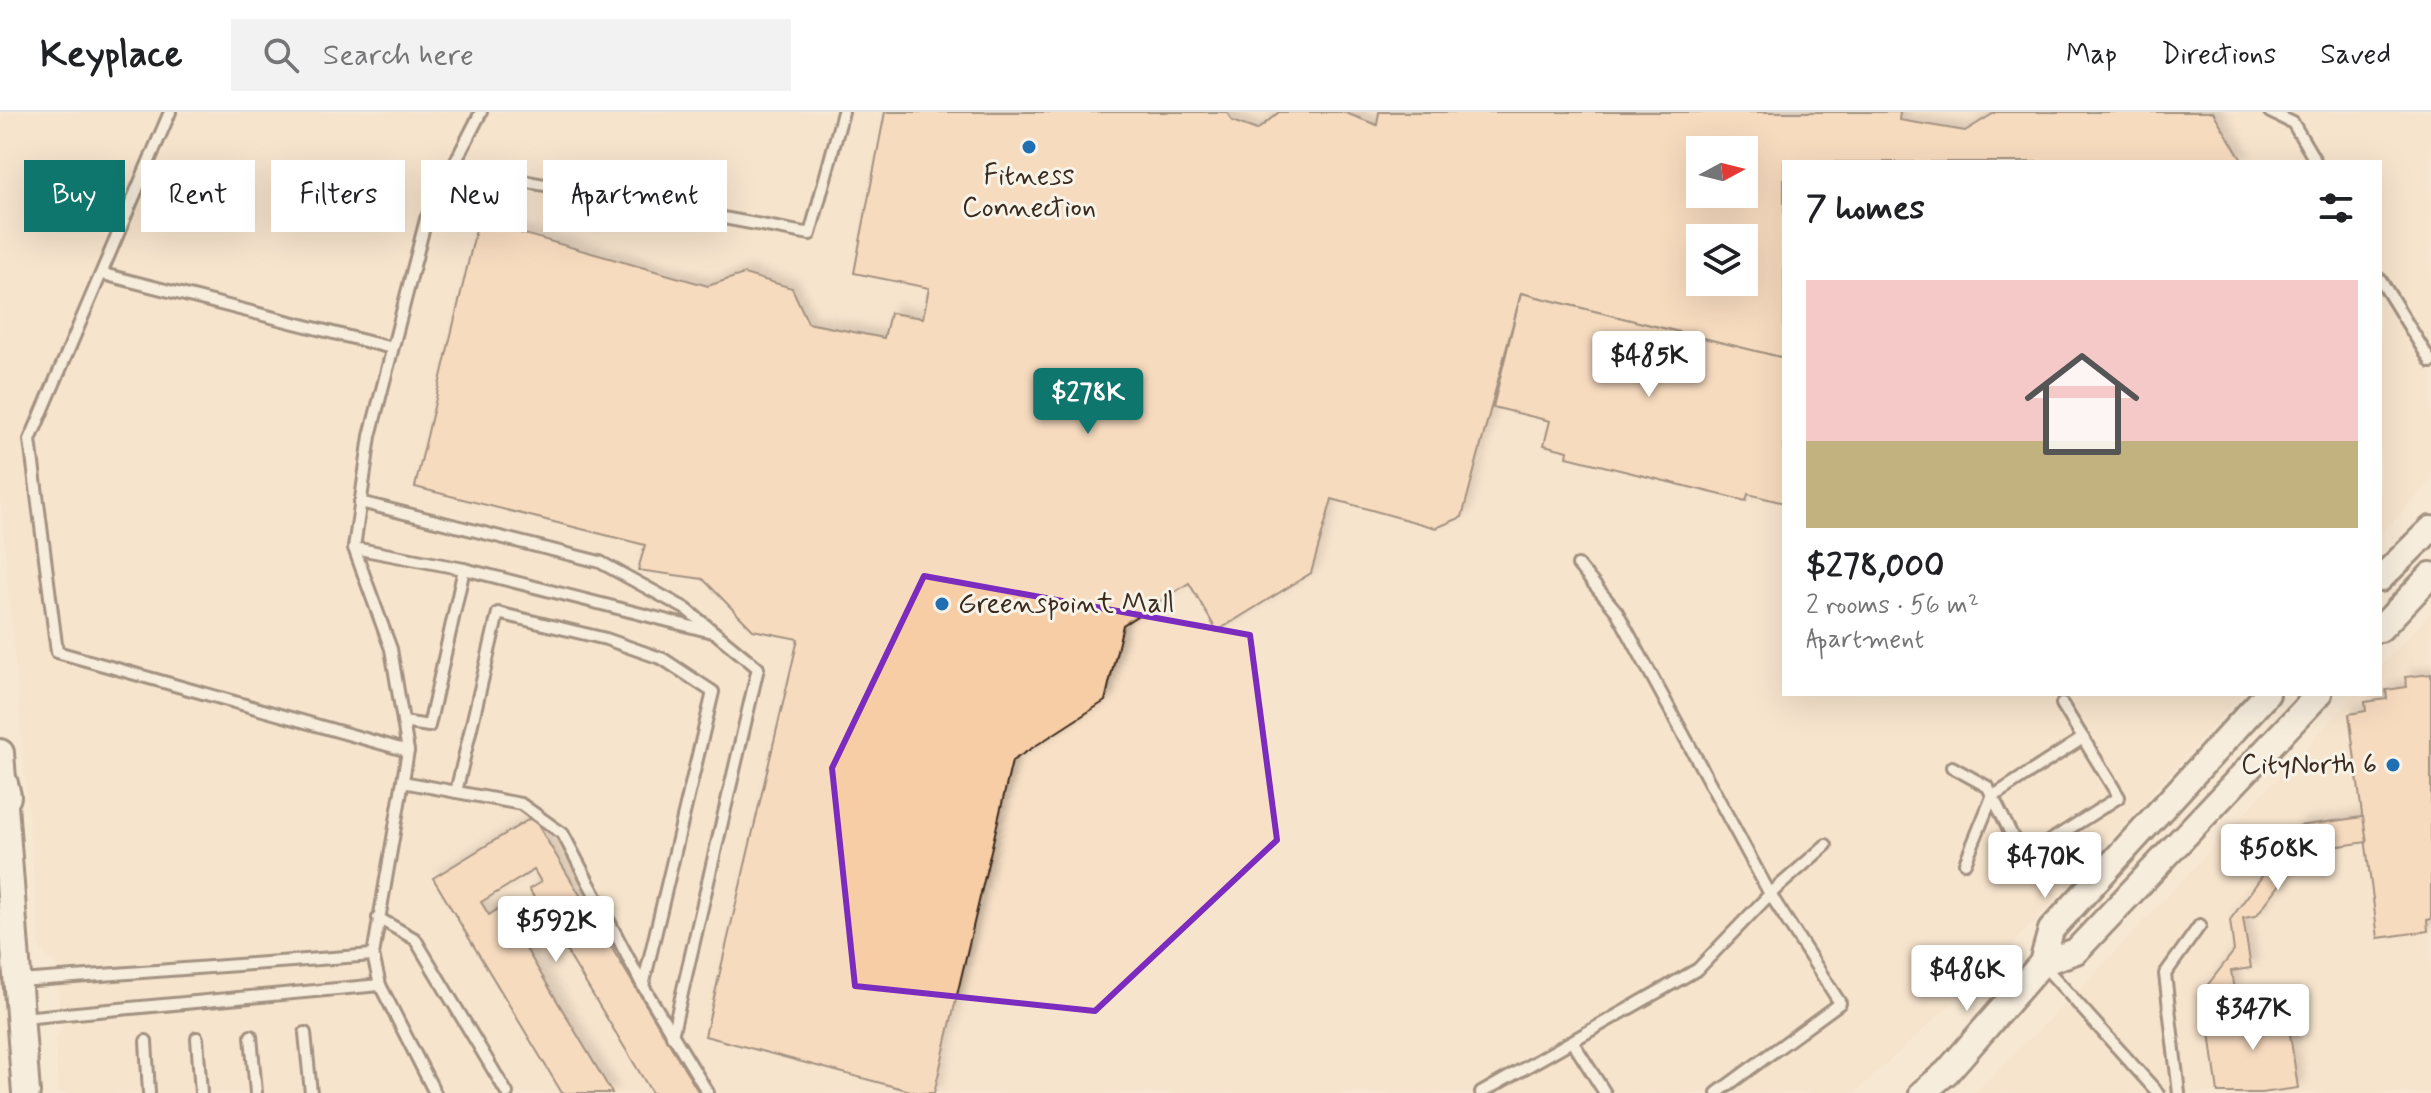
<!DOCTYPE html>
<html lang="en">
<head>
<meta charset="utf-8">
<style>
	:root { --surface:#fff; --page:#f2f2f2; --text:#202124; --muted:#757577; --line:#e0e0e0; --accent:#0f766e }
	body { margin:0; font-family:Mynerve,sans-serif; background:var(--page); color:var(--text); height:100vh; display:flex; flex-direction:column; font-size:30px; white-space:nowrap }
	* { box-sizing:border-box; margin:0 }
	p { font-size:26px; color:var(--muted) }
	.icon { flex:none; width:44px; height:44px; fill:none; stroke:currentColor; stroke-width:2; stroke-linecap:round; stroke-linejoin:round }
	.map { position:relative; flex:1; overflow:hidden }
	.drawer { position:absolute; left:1782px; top:48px; width:600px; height:536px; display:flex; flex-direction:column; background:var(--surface); border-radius:0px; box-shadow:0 8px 32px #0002 }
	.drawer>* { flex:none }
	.guide { position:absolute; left:24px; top:48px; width:760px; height:72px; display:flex; gap:16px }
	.needle { width:52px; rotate:83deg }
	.buttons { position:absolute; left:1686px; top:24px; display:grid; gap:16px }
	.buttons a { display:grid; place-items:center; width:72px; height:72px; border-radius:0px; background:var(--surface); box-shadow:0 8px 32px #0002; font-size:40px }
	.price { position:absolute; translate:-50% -68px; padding:0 18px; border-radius:8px; background:#fff; color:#222; font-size:26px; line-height:52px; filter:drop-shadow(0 2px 4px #0008) }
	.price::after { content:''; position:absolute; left:50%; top:48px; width:24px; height:18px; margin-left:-12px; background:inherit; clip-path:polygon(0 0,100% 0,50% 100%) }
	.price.current { background:var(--accent); color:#fff }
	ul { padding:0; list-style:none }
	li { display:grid; align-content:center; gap:16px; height:424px; padding:0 24px }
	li+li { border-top:2px solid var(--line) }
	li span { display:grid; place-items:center; height:248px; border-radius:0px; color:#555 }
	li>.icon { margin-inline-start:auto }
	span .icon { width:144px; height:144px; fill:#fffc; stroke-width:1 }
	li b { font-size:34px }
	h2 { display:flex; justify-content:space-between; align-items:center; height:96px; padding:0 24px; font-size:34px }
	.pill { padding:0 28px; border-radius:0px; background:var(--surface); box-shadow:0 8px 32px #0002; font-size:28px; line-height:72px }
	.pill.current { background:var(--accent); color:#fff }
	header { display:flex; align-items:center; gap:48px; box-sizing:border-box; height:112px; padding:0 40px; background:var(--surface); border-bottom:2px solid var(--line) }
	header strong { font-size:38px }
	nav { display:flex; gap:44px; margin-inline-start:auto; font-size:28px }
	.search { width:560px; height:72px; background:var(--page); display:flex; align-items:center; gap:20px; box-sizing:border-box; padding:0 28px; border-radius:0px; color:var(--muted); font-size:30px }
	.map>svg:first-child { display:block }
	.built { fill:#f7e0c6; fill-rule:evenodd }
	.building { fill:#f7cda6; stroke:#3b2a1e; stroke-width:2; fill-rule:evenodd; filter:url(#shadow) }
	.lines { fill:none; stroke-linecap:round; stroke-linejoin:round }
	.service-casing { stroke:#3b2a1e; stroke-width:16 }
	.tertiary-casing { stroke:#3b2a1e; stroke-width:30 }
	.secondary-casing { stroke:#3b2a1e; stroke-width:32 }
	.motorway-casing { stroke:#3b2a1e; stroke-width:40 }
	.service { stroke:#f7f3e8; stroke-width:10 }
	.tertiary { stroke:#f7f3e8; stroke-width:24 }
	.secondary { stroke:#f7f3e8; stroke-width:26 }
	.motorway { stroke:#f7f3e8; stroke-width:34 }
	.marked { fill:none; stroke:#7b2cbf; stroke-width:6; stroke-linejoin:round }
	.poi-dot { fill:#1f6fb2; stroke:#f7f3e8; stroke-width:3 }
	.labels { text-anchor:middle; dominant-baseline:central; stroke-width:6; stroke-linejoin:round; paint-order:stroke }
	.poi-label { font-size:28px; fill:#3b2a1e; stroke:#f7f3e8 }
</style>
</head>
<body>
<header>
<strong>Keyplace</strong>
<div class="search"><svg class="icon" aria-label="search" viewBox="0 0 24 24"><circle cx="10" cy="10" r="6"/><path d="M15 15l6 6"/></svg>Search here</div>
<nav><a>Map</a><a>Directions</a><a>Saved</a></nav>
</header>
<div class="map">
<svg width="2431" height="981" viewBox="0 0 2431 981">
	<defs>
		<filter id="shadow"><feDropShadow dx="6" dy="-6" stdDeviation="4" flood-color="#0004"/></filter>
	</defs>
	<rect width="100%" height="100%" fill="#f7e8d4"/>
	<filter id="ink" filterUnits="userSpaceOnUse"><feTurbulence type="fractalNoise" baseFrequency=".0125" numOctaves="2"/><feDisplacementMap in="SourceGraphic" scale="16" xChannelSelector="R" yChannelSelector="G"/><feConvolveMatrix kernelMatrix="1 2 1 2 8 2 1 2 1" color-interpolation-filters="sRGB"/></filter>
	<g filter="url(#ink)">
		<g class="built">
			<path d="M 4,0 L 2431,0 L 2431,370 L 2380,423 L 2380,50 L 1784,50 L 1784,582 L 2242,582 L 2044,800 L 1979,866 L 1855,981 L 58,981 L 55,931 L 61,915 L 57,854 L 40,838 L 0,381 L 0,10 ZM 1700,38 L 1744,38 L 1744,82 L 1700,82 ZM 1700,126 L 1744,126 L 1744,170 L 1700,170 Z"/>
			<path d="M 2431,501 L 2431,981 L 1974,981 L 2083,874 L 2356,582 L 2380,582 L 2380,555 Z"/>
		</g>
		<g class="building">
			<path d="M 885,0 L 1227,0 L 1232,9 L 1257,18 L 1279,0 L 1343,0 L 1377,13 L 1379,0 L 1900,0 L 1899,8 L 1965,19 L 1996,0 L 2213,0 L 2243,50 L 1784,50 L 1784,246 L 1521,181 L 1462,405 L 1436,416 L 1332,387 L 1311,461 L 1217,519 L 1189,471 L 1123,513 L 1105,589 L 1012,649 L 934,981 L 918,981 L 705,924 L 798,527 L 753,518 L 703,467 L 638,458 L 645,433 L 415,375 L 478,109 L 708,174 L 744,162 L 792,176 L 808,211 L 884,226 L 890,201 L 923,206 L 929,176 L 854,161 ZM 1700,38 L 1744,38 L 1744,82 L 1700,82 ZM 1700,126 L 1744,126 L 1744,170 L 1700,170 Z"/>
			<path d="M 1521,181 L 1784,246 L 1784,391 L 1748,382 L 1746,389 L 1567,345 L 1568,339 L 1544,333 L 1550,309 L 1493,295 Z"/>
			<path d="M 2431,562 L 2431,807 L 2427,808 L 2428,819 L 2378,826 L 2349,602 L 2366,599 L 2365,590 L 2387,587 L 2386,578 L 2407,575 L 2405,565 Z"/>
			<path d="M 533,705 L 699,981 L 652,981 L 529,777 L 541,770 L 534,758 L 481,790 L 489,803 L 501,795 L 612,981 L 562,981 L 433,766 Z"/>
			<path d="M 2363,705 L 2367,730 L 2305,739 L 2256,804 L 2243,806 L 2251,856 L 2231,859 L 2234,878 L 2216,880 L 2219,903 L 2208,905 L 2203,879 L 2234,839 L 2230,808 L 2299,714 Z"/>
			<path d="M 2286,895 L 2298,976 L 2261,981 L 2218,981 L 2208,905 Z"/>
		</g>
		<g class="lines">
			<g class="service-casing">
				<g id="service">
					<path d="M 170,0 L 30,328 L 57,540 L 408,639"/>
					<path d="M 2270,0 L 2293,11 L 2316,50"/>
					<path d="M 452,56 L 810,122 L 843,0"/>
					<path d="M 103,162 L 392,236"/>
					<path d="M 2380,167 L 2431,250"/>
					<path d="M 360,390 L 600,450 L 686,497 L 758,556 L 672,924"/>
					<path d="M 354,436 L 464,457"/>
					<path d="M 1578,453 L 1617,500 L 1770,782 L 1840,891 L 1717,981"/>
					<path d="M 403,610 L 429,614 L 464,457 L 712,520"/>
					<path d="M 1952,655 L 1988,675 L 2023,746 L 2119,685 L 2062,592"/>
					<path d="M 403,670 L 521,692 L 563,722 L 643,874 L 708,981"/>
					<path d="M 456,680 L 498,501 L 606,527 L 663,547 L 713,580 L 643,874"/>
					<path d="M 1965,751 L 1992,685 L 2083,626"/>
					<path d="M 378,806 L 415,827 L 507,981"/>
					<path d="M 2043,853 L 2158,981"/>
					<path d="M 20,869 L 373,843"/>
					<path d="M 22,906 L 380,873"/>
					<path d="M 305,921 L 311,981"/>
					<path d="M 251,924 L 256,981"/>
					<path d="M 197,926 L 201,981"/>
					<path d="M 146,929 L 149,981"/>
					<path d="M 1572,929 L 1605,981"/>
					<path d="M 435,981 L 380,873 L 373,843 L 408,639 L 391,537 L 354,436 L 370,324 L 426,107 L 481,0"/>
					<path d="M 1481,981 L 1698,857 L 1770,782 L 1826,733"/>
					<path d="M 2179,981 L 2165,862 L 2200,813"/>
				</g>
			</g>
			<g class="tertiary-casing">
				<g id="tertiary">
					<path d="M 2380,467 L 2431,417"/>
					<path d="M 2380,517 L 2431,463"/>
					<path d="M 2042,851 L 2076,839 L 2319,582"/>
					<path d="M 1922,981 L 1947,960 L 2042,851 L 2051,818 L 2267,582"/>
				</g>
			</g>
			<g class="secondary-casing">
				<path id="secondary" d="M 0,641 L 26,981"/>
			</g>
			<g class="motorway-casing">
				<path id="motorway" d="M 0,672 L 3,684"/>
			</g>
			<use href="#service" class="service"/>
			<use href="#tertiary" class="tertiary"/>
			<use href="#secondary" class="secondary"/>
			<use href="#motorway" class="motorway"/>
		</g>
	</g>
	<path d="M0 0H2431V981H0ZM 924,464 L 1250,523 L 1277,728 L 1095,899 L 855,874 L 832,656 Z" fill="#f7e8d4" fill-opacity=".55" fill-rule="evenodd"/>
	<path class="marked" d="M 924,464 L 1250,523 L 1277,728 L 1095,899 L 855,874 L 832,656 Z"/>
	<g class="poi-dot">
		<circle cx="1029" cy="35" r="8"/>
		<circle cx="942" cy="492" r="8"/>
		<circle cx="2393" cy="653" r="8"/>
	</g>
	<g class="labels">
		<g class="poi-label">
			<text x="1029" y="64">Fitness<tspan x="1029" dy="32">Connection</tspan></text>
			<text x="958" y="492" text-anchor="start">Greenspoint Mall</text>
			<text x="2377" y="653" text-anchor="end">CityNorth 6</text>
		</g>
	</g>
</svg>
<div class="buttons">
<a><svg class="needle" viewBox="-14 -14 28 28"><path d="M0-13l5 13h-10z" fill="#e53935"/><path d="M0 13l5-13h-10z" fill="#757577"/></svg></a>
<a><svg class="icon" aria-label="layers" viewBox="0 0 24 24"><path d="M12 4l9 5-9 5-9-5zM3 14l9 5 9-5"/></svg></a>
</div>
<b class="price" style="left:1649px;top:287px">$485K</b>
<b class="price current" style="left:1088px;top:324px">$278K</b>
<b class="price" style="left:2278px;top:780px">$508K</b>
<b class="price" style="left:2045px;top:788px">$470K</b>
<b class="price" style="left:556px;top:852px">$592K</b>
<b class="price" style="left:1967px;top:901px">$486K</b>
<b class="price" style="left:2253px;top:940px">$347K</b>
<div class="guide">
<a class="pill current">Buy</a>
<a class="pill">Rent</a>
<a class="pill">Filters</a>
<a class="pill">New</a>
<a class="pill">Apartment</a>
</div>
<section class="drawer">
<h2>7 homes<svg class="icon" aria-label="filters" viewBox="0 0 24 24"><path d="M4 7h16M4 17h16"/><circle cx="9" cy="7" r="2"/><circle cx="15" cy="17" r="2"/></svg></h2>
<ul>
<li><span style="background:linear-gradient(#f6c9c9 65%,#c2b280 0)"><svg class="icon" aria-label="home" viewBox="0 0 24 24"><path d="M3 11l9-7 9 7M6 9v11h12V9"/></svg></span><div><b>$278,000</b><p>2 rooms · 56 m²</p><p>Apartment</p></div></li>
</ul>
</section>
</div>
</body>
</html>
